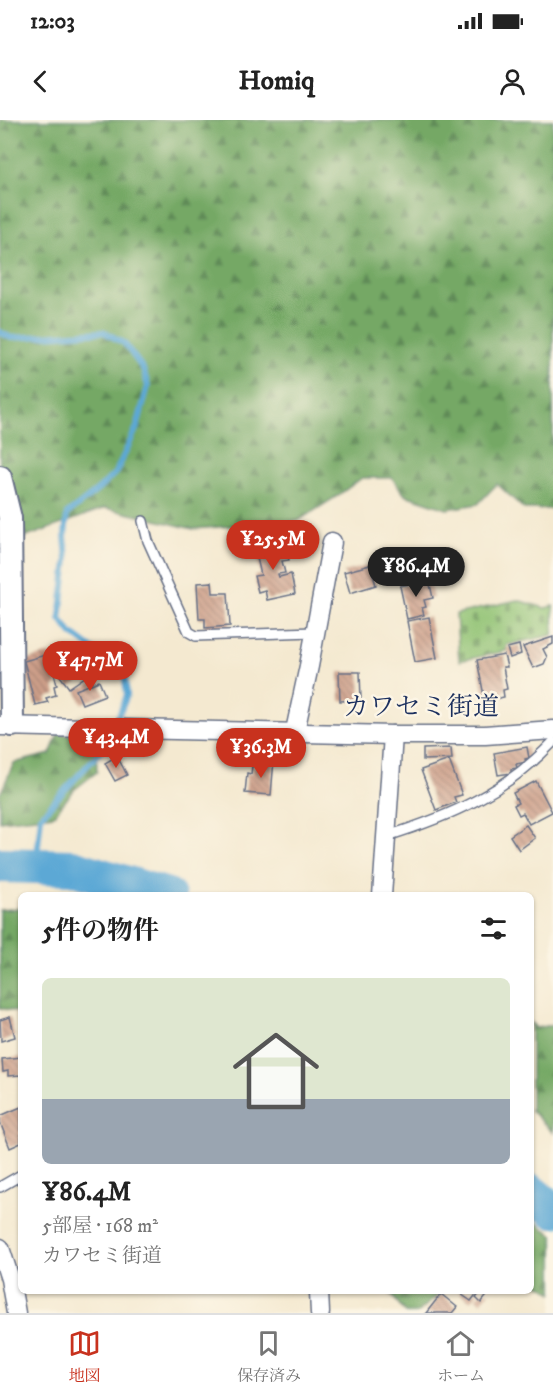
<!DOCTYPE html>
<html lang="ja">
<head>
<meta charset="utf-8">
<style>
	:root { --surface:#fff; --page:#f6f6f6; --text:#222; --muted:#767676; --line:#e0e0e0; --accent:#c8321e }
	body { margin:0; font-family:"IM FELL DW Pica","Noto Serif JP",serif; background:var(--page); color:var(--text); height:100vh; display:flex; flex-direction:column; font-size:22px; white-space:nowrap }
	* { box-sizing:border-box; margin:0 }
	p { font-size:20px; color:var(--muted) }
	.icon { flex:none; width:33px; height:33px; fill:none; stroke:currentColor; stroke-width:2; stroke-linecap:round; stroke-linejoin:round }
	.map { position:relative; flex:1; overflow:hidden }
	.side { position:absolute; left:18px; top:772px; width:516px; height:402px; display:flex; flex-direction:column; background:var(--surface); border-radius:9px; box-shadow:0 2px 4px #0004 }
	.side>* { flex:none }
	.price { position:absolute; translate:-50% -51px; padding:0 14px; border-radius:21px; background:var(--accent); color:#fff; font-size:20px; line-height:39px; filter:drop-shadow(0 2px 3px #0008) }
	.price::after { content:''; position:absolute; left:50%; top:36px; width:18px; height:14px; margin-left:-9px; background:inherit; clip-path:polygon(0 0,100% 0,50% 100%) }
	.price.selected { background:#222; color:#fff }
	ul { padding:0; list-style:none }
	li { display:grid; align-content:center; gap:12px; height:318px; padding:0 24px }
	li span { display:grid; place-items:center; height:186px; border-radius:9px; color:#555 }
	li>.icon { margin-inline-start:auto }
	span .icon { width:108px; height:108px; fill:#fffc; stroke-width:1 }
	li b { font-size:26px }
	h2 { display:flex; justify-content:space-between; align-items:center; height:72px; padding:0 24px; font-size:26px }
	.status { display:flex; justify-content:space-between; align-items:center; height:42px; padding:0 30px; background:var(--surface); direction:ltr }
	.status svg { height:16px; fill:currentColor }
	header { display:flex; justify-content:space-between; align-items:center; height:78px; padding:0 24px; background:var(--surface); font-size:27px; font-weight:800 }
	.dock { display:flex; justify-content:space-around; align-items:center; height:84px; border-top:2px solid var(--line); background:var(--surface); font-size:16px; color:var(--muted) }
	.dock a { display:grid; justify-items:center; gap:3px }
	.dock .selected { color:var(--accent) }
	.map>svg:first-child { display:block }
	.forest { fill:url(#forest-firs); stroke:#486c62; stroke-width:1.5 }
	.cemetery { fill:url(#cemetery-stones); stroke:#567868; stroke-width:1.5 }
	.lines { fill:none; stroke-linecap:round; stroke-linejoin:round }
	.stream { stroke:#5ca8d5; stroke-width:6 }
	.river { stroke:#5ca8d5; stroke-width:36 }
	.building { fill:url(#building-back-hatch) }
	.service-casing { stroke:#677086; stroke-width:12 }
	.minor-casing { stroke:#677086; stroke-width:21 }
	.tertiary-casing { stroke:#677086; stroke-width:26 }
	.service { stroke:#fff; stroke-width:9 }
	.minor { stroke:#fff; stroke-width:18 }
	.tertiary { stroke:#fff; stroke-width:22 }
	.labels { text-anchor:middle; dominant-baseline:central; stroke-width:5; stroke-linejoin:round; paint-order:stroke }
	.street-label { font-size:26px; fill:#1b2f5e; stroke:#fcf5e5 }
</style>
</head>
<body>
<div class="status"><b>12:03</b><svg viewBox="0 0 49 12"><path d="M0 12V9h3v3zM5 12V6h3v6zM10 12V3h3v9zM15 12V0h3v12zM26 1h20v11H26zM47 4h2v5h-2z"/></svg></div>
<header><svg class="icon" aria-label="back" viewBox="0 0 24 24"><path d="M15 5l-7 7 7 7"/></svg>Homiq<svg class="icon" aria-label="person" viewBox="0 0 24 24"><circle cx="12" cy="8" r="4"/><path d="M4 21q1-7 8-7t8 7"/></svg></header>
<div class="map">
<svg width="553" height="1193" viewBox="0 0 553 1193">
	<defs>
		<pattern id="forest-firs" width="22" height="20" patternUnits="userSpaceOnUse" patternTransform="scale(1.5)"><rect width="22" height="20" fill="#74a865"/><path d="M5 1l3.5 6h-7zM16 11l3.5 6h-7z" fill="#5e8956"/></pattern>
		<pattern id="cemetery-stones" width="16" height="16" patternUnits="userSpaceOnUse" patternTransform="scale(1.5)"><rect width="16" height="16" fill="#90c273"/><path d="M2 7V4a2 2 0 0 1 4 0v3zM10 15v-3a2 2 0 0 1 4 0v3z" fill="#759e62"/></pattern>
		<pattern id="building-back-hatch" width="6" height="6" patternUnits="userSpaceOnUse" patternTransform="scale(1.5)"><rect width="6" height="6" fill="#cd9f89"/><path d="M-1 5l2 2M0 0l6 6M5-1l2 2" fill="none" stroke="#a68273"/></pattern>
	</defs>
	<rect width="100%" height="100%" fill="#fcf5e5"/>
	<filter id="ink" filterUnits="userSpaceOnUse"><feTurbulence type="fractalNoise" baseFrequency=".0167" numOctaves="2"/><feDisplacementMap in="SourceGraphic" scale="12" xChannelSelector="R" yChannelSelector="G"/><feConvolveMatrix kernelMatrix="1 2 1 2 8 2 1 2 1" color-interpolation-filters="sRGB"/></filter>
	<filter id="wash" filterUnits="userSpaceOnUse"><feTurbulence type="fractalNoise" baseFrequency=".008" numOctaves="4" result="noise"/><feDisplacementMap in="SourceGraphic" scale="24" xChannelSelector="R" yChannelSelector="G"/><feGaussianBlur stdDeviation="1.35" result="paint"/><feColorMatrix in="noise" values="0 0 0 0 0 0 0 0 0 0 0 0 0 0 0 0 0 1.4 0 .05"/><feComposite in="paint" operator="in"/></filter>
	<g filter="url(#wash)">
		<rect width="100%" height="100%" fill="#f4e9d0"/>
		<g class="forest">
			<path d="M 0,0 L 553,0 L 553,389 L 524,389 L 497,364 L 478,384 L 447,389 L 405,375 L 392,358 L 362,358 L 336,377 L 298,401 L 193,409 L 105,388 L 0,427 Z"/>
			<path d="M 58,614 L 91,616 L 96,622 L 97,652 L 74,670 L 54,695 L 0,701 L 0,674 L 14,643 L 50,634 Z"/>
			<path d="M 21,788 L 21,893 L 0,888 L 0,790 Z"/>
			<path d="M 531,902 L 536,908 L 553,905 L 553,1013 L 531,991 Z"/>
			<path d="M 531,1089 L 536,1103 L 553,1115 L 553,1173 L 531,1159 Z"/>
			<path d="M 389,1172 L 388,1172 L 442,1172 L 417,1193 L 406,1193 Z"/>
		</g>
		<path class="cemetery" d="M 517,480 L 545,488 L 553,486 L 553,515 L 506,525 L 506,531 L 459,541 L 456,494 Z"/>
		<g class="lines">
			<path class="stream" d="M 0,212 L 11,218 L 104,212 L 124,223 L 143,249 L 148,266 L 137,307 L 116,352 L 99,369 L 67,394 L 65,416 L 67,440 L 60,499 L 71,513 L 94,530 L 116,542 L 124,553 L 127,575 L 108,623 L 41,696 L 36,746"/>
			<g class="river">
				<path d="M 0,745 L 72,747 L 168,776"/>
				<path d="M 531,1072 L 553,1090"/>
			</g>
		</g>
		<g id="blocks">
			<g class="building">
				<path d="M 278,419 L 280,430 L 286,428 L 289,440 L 282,441 L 285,453 L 278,454 L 279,457 L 291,454 L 295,474 L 267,480 L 265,470 L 258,472 L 254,456 L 261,455 L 254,425 Z"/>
				<path d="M 450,431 L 452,446 L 442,447 L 440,432 Z"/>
				<path d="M 370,445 L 376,465 L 350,473 L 344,452 Z"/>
				<path d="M 429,460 L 433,478 L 424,480 L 426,487 L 422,488 L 424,495 L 407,499 L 400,466 Z"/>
				<path d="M 212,462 L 213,473 L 228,473 L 230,506 L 205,508 L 205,499 L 199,499 L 197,463 Z"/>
				<path d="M 429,497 L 437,538 L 415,542 L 407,501 Z"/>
				<path d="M 553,517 L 553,524 L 543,529 L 547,537 L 544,544 L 533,548 L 523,527 Z"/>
				<path d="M 519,525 L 521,534 L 510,538 L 507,528 Z"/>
				<path d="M 49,534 L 57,565 L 54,566 L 56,575 L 46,578 L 48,582 L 35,585 L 24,541 Z"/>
				<path d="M 504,535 L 507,547 L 503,547 L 507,569 L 503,570 L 504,577 L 485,581 L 477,540 Z"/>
				<path d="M 83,539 L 92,552 L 69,568 L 60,556 Z"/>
				<path d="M 339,552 L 360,552 L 361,580 L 340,581 Z"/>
				<path d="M 99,561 L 105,575 L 82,584 L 76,570 Z"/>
				<path d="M 527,627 L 529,638 L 525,639 L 526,642 L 516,644 L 517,648 L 511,649 L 511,653 L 498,655 L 494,633 Z"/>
				<path d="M 451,628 L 452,639 L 423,640 L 423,629 Z"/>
				<path d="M 117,636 L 127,655 L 115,661 L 105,643 Z"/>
				<path d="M 261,639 L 274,640 L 271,675 L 245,673 L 247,653 L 251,654 L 252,646 L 260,646 Z"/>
				<path d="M 449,640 L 462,675 L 454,677 L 456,682 L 436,690 L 421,650 Z"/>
				<path d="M 536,661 L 552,692 L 529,704 L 523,693 L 519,695 L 514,685 L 518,683 L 513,673 Z"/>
				<path d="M 526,705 L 535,718 L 519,730 L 510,716 Z"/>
				<path d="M 10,897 L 15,917 L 1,921 L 0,900 Z"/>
				<path d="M 21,937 L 21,955 L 8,956 L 8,951 L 3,952 L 2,939 Z"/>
				<path d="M 21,987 L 21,1023 L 10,1028 L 0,1002 L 0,996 Z"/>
				<path d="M 458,1172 L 478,1172 L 471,1181 Z"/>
				<path d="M 481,1172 L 490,1172 L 481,1183 L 476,1178 Z"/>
				<path d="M 441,1174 L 457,1187 L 452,1193 L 426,1193 Z"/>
			</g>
		</g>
	</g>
	<g filter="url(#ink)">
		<use href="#blocks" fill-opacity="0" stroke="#677086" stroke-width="1.5"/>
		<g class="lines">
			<g class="service-casing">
				<g id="service">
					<path d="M 143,401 L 148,421 L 189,512 L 196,516 L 314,512"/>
					<path d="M 387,716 C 451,696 506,672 553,622"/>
					<path d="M 0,1067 L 21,1055"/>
				</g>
			</g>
			<g class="minor-casing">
				<g id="minor">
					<path d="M 0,606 L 393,615 L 485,615 L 553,610"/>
					<path d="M 295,611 L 309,546 L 332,422"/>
					<path d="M 382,776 L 393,615"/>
					<path d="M 0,1128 L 10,1159 L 16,1193"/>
					<path d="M 319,1172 L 320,1193"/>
				</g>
			</g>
			<g class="tertiary-casing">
				<path id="tertiary" d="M 0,357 L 10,398 L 12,605"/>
			</g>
			<use href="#service" class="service"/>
			<use href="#minor" class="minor"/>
			<use href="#tertiary" class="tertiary"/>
		</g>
	</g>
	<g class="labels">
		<g class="street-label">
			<text x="421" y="587">カワセミ街道</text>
		</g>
	</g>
</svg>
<b class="price" style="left:273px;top:451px">¥25.5M</b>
<b class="price selected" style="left:416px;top:478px">¥86.4M</b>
<b class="price" style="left:90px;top:572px">¥47.7M</b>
<b class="price" style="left:116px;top:649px">¥43.4M</b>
<b class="price" style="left:261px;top:659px">¥36.3M</b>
<section class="side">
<h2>5件の物件<svg class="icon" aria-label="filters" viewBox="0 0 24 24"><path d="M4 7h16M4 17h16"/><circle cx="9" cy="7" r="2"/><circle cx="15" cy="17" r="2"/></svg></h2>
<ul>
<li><span style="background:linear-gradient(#dfe7d0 65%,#9aa5b1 0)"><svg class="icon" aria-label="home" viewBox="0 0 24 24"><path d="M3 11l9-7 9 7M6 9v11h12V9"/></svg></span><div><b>¥86.4M</b><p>5部屋 · 168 m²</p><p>カワセミ街道</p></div></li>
</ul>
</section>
</div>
<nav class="dock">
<a class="selected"><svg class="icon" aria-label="map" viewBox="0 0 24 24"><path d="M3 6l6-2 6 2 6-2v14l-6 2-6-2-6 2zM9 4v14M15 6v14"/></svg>地図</a>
<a><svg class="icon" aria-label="saved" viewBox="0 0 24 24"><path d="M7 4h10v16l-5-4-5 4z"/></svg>保存済み</a>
<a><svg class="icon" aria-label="home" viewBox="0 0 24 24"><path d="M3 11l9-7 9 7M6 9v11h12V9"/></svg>ホーム</a>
</nav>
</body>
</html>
